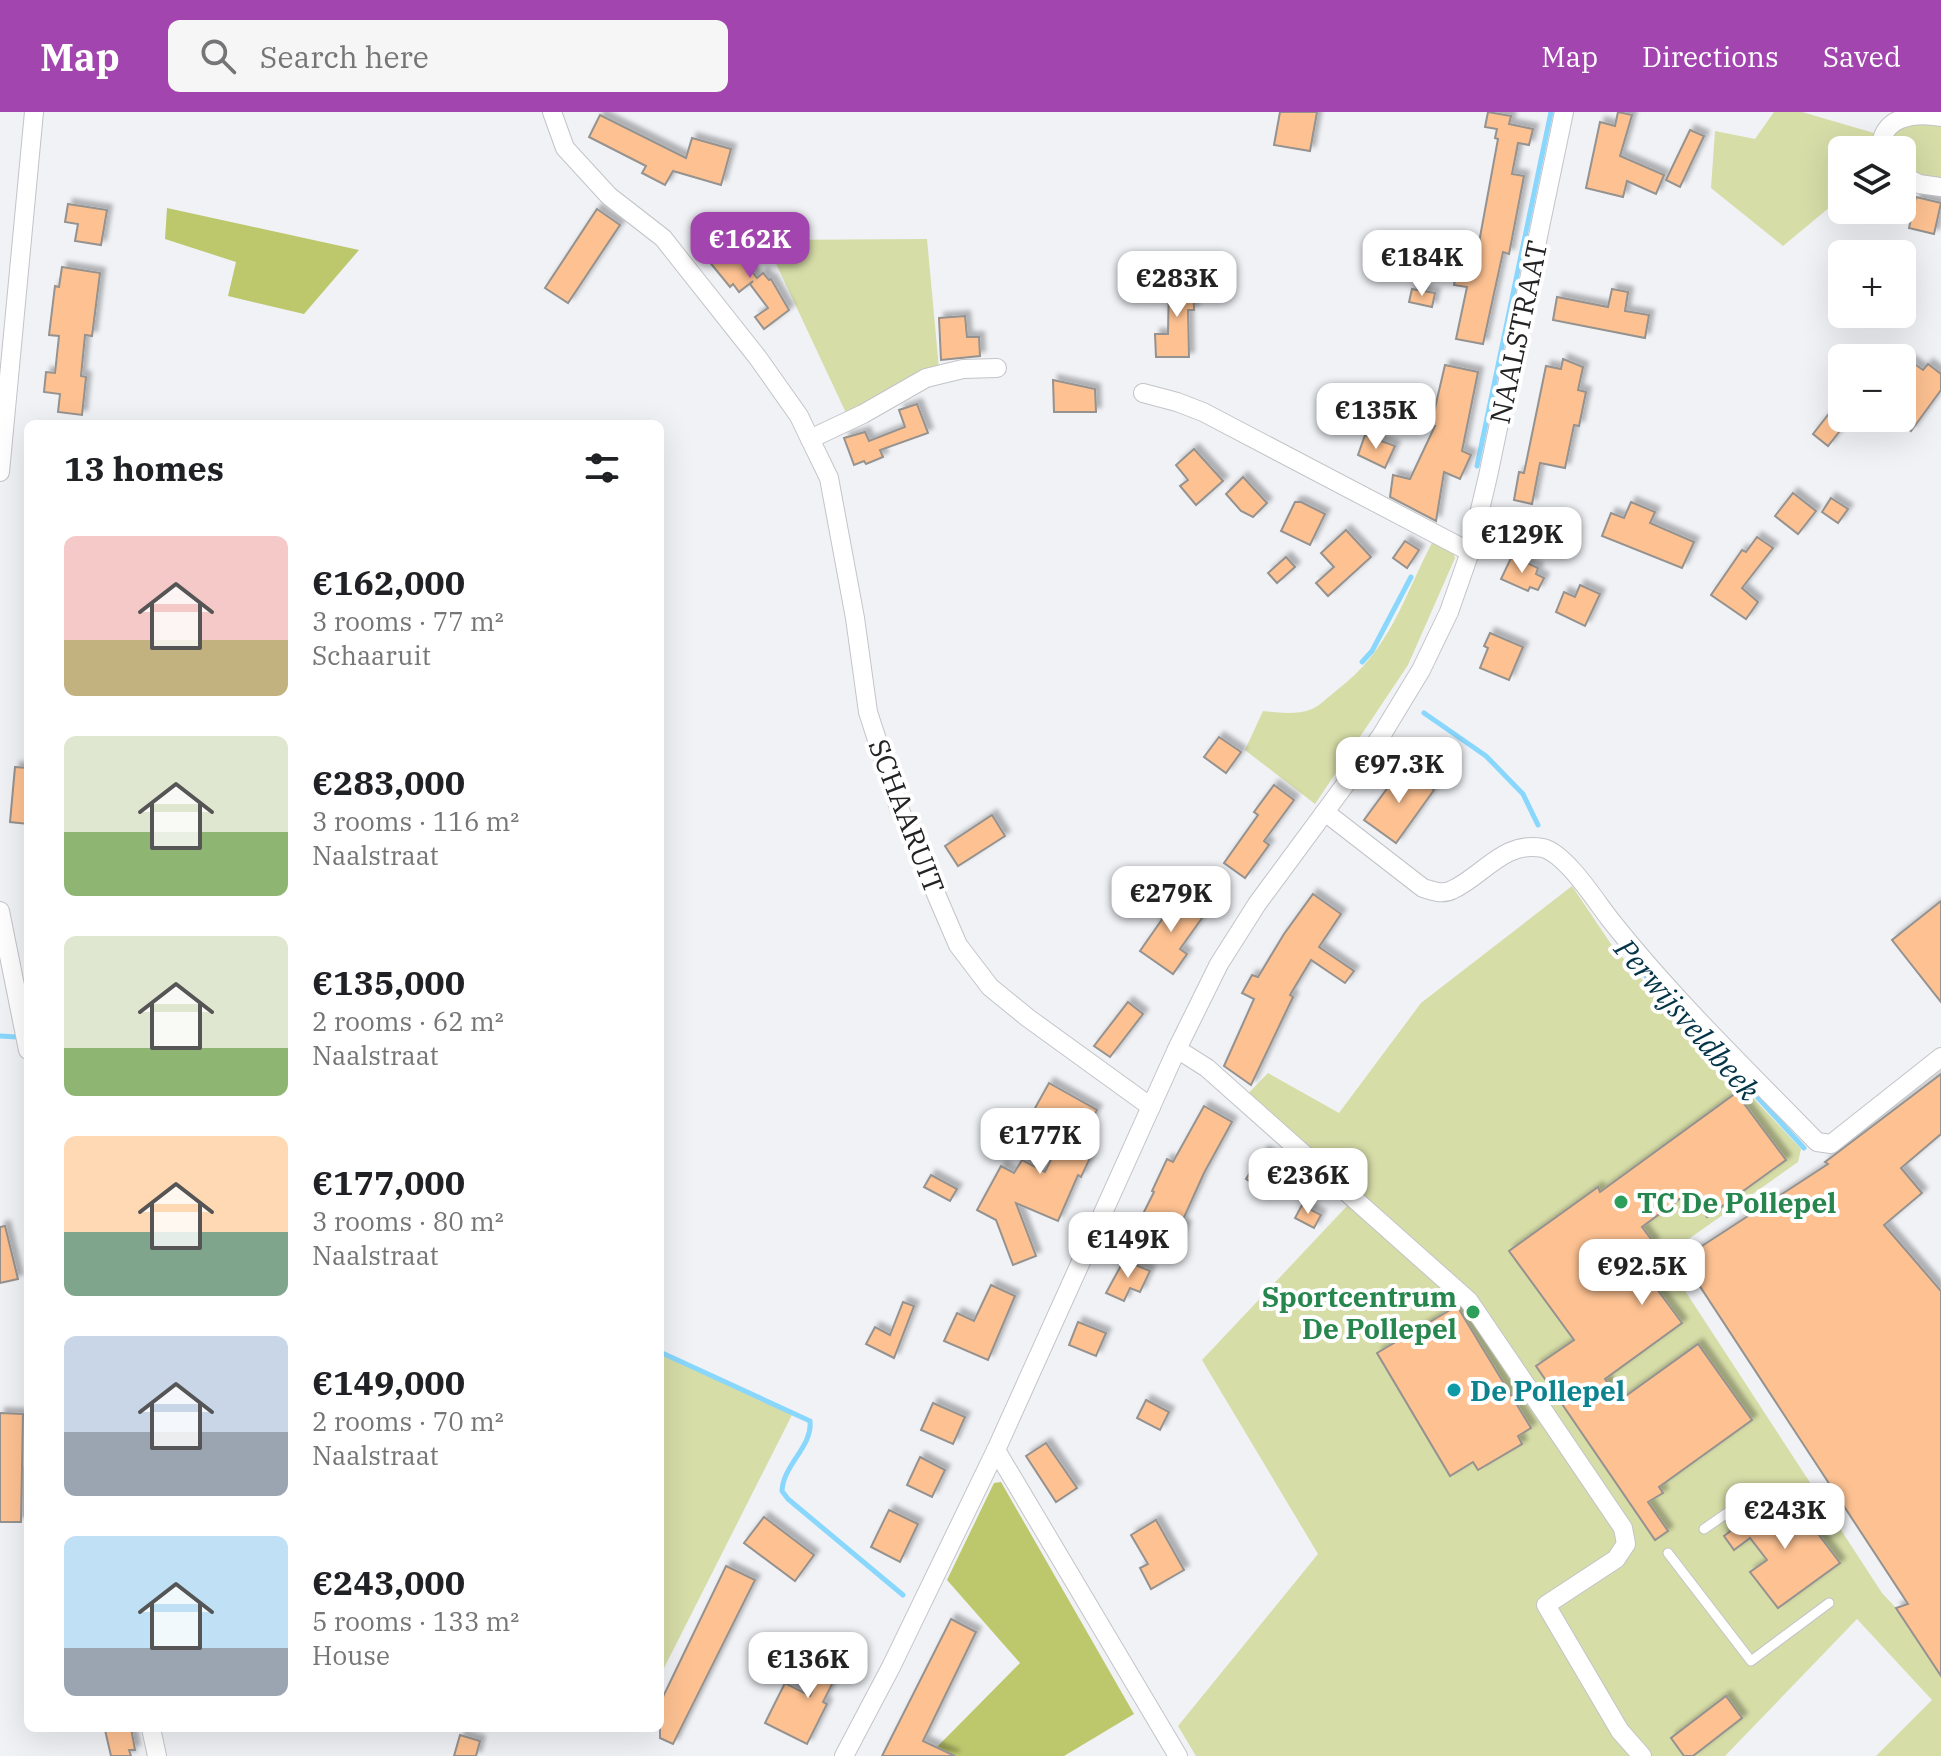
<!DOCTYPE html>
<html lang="en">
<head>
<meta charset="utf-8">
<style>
	:root { --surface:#fff; --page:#f6f6f6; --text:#202124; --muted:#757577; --accent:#a345ae }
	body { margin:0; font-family:"IBM Plex Serif",serif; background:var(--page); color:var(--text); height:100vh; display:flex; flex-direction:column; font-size:30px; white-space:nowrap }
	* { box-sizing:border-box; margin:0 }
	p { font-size:26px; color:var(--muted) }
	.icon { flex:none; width:44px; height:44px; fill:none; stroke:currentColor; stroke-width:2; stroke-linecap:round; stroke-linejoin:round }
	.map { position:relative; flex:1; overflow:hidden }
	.sheet { position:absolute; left:24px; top:308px; width:640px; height:1312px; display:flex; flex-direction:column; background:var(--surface); border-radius:12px; box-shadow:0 8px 32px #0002 }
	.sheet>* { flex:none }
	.fabs { position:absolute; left:1828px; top:24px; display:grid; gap:16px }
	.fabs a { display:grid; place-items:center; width:88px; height:88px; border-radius:12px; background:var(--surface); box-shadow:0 8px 32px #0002; font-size:40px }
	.price { position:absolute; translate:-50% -68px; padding:0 18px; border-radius:16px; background:#fff; color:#222; font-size:26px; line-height:52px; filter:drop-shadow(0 2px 4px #0008) }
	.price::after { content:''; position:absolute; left:50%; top:48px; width:24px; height:18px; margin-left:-12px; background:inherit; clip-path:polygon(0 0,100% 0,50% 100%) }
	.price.active { background:var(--accent); color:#fff }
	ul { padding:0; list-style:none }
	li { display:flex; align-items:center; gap:24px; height:200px; padding:0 40px }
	li span { display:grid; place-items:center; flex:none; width:224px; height:160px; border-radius:12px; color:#555 }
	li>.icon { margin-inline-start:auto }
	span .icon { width:96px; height:96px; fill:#fffc; stroke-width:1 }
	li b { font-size:34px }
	h2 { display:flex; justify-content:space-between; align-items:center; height:96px; padding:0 40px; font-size:34px }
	header { display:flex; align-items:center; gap:48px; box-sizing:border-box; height:112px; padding:0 40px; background:var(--accent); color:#fff }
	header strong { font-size:38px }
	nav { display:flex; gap:44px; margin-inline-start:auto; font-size:28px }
	.search { width:560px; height:72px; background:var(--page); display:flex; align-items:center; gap:20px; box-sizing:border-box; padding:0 28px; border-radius:12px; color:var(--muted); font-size:30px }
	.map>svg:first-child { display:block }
	.green { fill:#d6dda7 }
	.forest { fill:#bdc76c }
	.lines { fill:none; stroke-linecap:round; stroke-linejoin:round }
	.stream { stroke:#89d7fd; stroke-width:5 }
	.building { fill:#fec292; stroke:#95928f; stroke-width:2; filter:url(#shadow) }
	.service-casing { stroke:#c2c4c8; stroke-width:11 }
	.minor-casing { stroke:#c2c4c8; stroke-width:20 }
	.service { stroke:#fff; stroke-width:9 }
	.minor { stroke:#fff; stroke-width:18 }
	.leisure-dot { fill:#2e9e5b; stroke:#fff; stroke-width:3 }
	.culture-dot { fill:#0f9aa8; stroke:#fff; stroke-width:3 }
	.labels { text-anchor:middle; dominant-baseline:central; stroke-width:8; stroke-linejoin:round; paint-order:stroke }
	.street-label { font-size:28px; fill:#232325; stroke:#fff }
	.leisure-label { font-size:28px; font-weight:bold; fill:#27864d; stroke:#fff; text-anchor:start }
	.culture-label { font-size:28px; font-weight:bold; fill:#0d838f; stroke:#fff; text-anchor:start }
	.water-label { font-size:30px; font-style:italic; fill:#033447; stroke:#fff }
</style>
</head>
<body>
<header>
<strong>Map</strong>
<div class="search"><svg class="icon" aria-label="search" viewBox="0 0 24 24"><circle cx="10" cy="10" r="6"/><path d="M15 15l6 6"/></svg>Search here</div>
<nav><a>Map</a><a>Directions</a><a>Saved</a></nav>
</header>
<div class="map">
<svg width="1941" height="1644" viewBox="0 0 1941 1644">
	<defs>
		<filter id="shadow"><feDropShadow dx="5" dy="-5" stdDeviation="2" flood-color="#0004"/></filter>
	</defs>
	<rect width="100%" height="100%" fill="#f0f2f6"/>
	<g class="green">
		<path d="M 1774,0 L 1802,0 L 1874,21 L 1873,38 L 1842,38 L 1842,85 L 1783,134 L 1711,76 L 1715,19 L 1755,27 Z"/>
		<path d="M 1906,11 L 1941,12 L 1941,68 L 1926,66 L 1902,54 L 1902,38 L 1890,38 L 1892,24 Z"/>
		<path d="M 927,127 L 939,257 L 847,303 L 765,128 Z"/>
		<path d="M 1433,429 L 1452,437 L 1455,446 L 1408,553 L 1315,692 L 1245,638 L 1263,599 C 1279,601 1297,603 1312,597 C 1321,593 1329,584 1337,578 C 1391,537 1403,486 1433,429 Z"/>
		<path d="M 1572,774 L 1611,832 L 1636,861 L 1801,1037 L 1798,1050 L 1663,1145 L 1882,1481 L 1896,1496 L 1941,1564 L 1941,1644 L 1876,1644 L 1932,1588 L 1857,1507 L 1725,1644 L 1196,1644 L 1178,1614 L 1318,1442 L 1202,1248 L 1347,1094 L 1237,993 L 1268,961 L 1339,1001 L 1421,891 Z"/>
		<path d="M 660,1241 L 792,1303 L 660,1564 Z"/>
	</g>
	<g class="forest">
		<path d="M 167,96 L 359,138 L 304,202 L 228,184 L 236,150 L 165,127 Z"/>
		<path d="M 1001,1370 L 1134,1602 L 1064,1644 L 944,1644 L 936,1636 L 1020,1551 L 947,1468 L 994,1371 Z"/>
	</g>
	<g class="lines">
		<g class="stream">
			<path d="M 1477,354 L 1551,0"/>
			<path d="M 1362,550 L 1372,539 L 1411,465"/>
			<path d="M 1424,601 L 1486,644 L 1523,682 L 1538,713"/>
			<path d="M 1645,863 L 1804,1036"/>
			<path d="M 0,924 L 17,925"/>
			<path d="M 660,1240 L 810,1309 C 813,1334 783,1353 782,1379 L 788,1387 L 903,1483"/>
		</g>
	</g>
	<g class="building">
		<path d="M 1280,0 L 1317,0 L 1310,39 L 1274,33 Z"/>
		<path d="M 1488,0 L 1511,4 L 1509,12 L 1533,17 L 1529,33 L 1518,31 L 1512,62 L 1524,64 L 1509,142 L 1503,140 L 1483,232 L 1456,227 L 1467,175 L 1454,173 L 1457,157 L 1419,145 L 1424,131 L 1439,136 L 1438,140 L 1476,147 L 1498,27 L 1495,26 L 1497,17 L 1485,15 Z"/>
		<path d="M 1618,0 L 1632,3 L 1620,44 L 1664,63 L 1656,82 L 1627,69 L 1623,85 L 1586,76 L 1600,10 L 1615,14 Z"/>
		<path d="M 600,3 L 686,46 L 692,26 L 731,37 L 721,73 L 673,59 L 665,73 L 642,61 L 646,54 L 589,25 Z"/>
		<path d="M 1690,18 L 1704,24 L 1680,75 L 1666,68 Z"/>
		<path d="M 1916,85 L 1941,91 L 1934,122 L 1909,116 Z"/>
		<path d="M 68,92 L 107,98 L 101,133 L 75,129 L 78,112 L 65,110 Z"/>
		<path d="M 597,97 L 620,113 L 568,191 L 545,176 Z"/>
		<path d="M 764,124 L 765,126 L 741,145 L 757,166 L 763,161 L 769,168 L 771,167 L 789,198 L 764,217 L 755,205 L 768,196 L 750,172 L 753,169 L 739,180 L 733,172 L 730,175 L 708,148 L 717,140 Z"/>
		<path d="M 62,155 L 100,161 L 92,224 L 85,223 L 81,264 L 86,265 L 82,303 L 58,300 L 60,282 L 44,280 L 46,260 L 55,261 L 59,224 L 49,223 L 55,174 L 59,175 Z"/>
		<path d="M 1193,163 L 1194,198 L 1188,198 L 1189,245 L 1156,245 L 1155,222 L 1168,222 L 1169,164 Z"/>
		<path d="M 1412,177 L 1435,181 L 1432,195 L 1409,190 Z"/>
		<path d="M 1612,177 L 1628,180 L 1625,199 L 1649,203 L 1645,226 L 1553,208 L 1557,185 L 1608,195 Z"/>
		<path d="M 965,204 L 967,225 L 979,225 L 980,244 L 941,248 L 939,206 Z"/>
		<path d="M 1902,243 L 1923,258 L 1928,252 L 1941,262 L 1941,278 L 1911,319 L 1902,312 Z"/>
		<path d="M 1563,247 L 1583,255 L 1578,278 L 1586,280 L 1579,314 L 1574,313 L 1565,356 L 1540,351 L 1532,392 L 1514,388 L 1519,360 L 1524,361 L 1546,254 L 1561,257 Z"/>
		<path d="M 1445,253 L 1478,260 L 1462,339 L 1471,343 L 1460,367 L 1444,360 L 1436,409 L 1390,385 L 1393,363 L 1410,367 L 1435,314 L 1431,313 Z"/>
		<path d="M 1053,268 L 1095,277 L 1096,300 L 1054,300 Z"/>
		<path d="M 1842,285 L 1842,306 L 1850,306 L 1828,334 L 1813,322 Z"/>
		<path d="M 917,292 L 928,321 L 880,338 L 883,345 L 866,352 L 864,349 L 854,353 L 844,326 L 865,320 L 869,329 L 905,315 L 899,298 Z"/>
		<path d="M 1365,323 L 1395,334 L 1385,356 L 1358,343 Z"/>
		<path d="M 1194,337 L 1223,369 L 1196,393 L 1180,374 L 1188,368 L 1176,353 Z"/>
		<path d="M 1243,365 L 1267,391 L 1253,405 L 1241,399 L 1226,382 Z"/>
		<path d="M 1793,381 L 1816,399 L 1798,422 L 1775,404 Z"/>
		<path d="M 1831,386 L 1848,397 L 1838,411 L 1822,400 Z"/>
		<path d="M 1295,390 L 1301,390 L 1325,402 L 1310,433 L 1281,419 Z"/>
		<path d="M 1631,390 L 1655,400 L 1650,411 L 1694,430 L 1682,456 L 1602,424 L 1611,401 L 1624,406 Z"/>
		<path d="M 1346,418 L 1371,445 L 1328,484 L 1316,471 L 1334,455 L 1321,441 Z"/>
		<path d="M 1757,425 L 1773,436 L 1742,476 L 1758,490 L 1746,507 L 1711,483 L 1742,438 L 1746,440 Z"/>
		<path d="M 1405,429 L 1419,438 L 1407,456 L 1393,446 Z"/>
		<path d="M 1512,444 L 1538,456 L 1536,462 L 1544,466 L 1538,478 L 1530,475 L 1528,479 L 1501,467 Z"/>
		<path d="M 1286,445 L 1295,455 L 1277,471 L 1268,461 Z"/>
		<path d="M 1580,473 L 1600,482 L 1585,514 L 1556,500 L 1564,480 L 1575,485 Z"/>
		<path d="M 1490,521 L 1523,535 L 1509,568 L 1480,556 L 1488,536 L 1484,534 Z"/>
		<path d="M 1219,625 L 1241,640 L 1226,661 L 1204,645 Z"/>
		<path d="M 15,655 L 28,656 L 28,712 L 10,710 Z"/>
		<path d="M 1403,655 L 1434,678 L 1396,731 L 1364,708 Z"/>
		<path d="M 1274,673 L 1294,688 L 1264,729 L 1269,733 L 1245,766 L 1224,751 L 1258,703 L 1254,700 Z"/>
		<path d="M 992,703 L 1005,724 L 958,754 L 945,734 Z"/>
		<path d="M 1168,782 L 1202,806 L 1180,837 L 1187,842 L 1173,862 L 1140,839 L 1163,806 L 1155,800 Z"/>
		<path d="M 1313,782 L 1341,802 L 1319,835 L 1354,859 L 1345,871 L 1311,848 L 1290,883 L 1293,885 L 1251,973 L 1224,954 L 1254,887 L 1242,881 L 1252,863 L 1258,865 L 1284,822 Z"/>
		<path d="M 1941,789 L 1941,890 L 1892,828 Z"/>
		<path d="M 1128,890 L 1143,902 L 1110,945 L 1094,934 Z"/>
		<path d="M 1941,962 L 1941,1022 L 1901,1056 L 1922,1081 L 1884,1113 L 1941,1179 L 1941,1564 L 1896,1496 L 1908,1492 L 1682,1147 L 1828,1052 L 1825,1050 L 1833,1044 Z"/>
		<path d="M 1049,971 L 1097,998 L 1074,1038 L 1090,1046 L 1081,1065 L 1078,1063 L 1058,1109 L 1016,1091 L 1036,1144 L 1013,1153 L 996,1108 L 977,1098 L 1001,1054 L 1014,1061 L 1022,1048 L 1045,1060 L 1067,1014 L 1035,996 Z"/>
		<path d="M 1736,981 L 1786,1048 L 1707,1105 L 1689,1080 L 1642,1115 L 1654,1131 L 1634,1146 L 1682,1211 L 1605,1267 L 1620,1288 L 1698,1232 L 1752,1308 L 1659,1375 L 1663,1381 L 1648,1390 L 1668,1419 L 1655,1428 L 1536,1254 L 1574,1228 L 1509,1139 L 1598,1075 L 1600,1080 Z"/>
		<path d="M 1204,994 L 1232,1010 L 1204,1061 L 1181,1112 L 1186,1114 L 1169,1150 L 1152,1142 L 1156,1132 L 1133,1122 L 1154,1080 L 1152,1079 L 1167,1047 L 1173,1050 Z"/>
		<path d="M 1264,1039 L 1285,1053 L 1267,1080 L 1246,1067 Z"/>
		<path d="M 931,1063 L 957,1077 L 950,1089 L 924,1075 Z"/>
		<path d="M 1302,1093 L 1321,1103 L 1314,1116 L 1295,1106 Z"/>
		<path d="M 5,1114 L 18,1167 L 0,1171 L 0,1115 Z"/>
		<path d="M 1124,1148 L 1150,1159 L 1140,1180 L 1130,1176 L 1124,1189 L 1106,1181 Z"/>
		<path d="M 991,1173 L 1015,1184 L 988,1248 L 944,1229 L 957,1201 L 974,1209 Z"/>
		<path d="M 903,1190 L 914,1194 L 894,1246 L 866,1232 L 875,1215 L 890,1223 Z"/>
		<path d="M 1457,1194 L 1531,1316 L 1518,1324 L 1522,1332 L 1478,1358 L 1473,1350 L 1450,1364 L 1377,1241 Z"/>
		<path d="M 1078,1210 L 1106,1221 L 1096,1244 L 1069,1233 Z"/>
		<path d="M 1146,1288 L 1169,1300 L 1160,1318 L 1137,1306 Z"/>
		<path d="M 933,1291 L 965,1305 L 953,1332 L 921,1318 Z"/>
		<path d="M 0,1301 L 23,1302 L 21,1410 L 0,1410 Z"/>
		<path d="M 1046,1331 L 1077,1376 L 1056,1390 L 1026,1344 Z"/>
		<path d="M 920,1345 L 945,1358 L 932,1385 L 907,1373 Z"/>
		<path d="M 1789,1383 L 1840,1451 L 1778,1496 L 1750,1460 L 1767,1448 L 1750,1426 L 1734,1438 L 1724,1424 L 1756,1400 L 1761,1406 L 1769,1406 L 1772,1402 L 1771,1396 Z"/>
		<path d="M 889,1398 L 918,1412 L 900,1450 L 871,1435 Z"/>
		<path d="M 764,1405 L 814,1443 L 795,1469 L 744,1431 Z"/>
		<path d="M 1156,1408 L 1184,1458 L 1151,1477 L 1140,1456 L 1148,1452 L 1131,1423 Z"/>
		<path d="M 726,1454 L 755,1468 L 673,1632 L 660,1626 L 660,1591 Z"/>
		<path d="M 951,1507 L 976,1520 L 923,1629 L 955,1644 L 882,1644 Z"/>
		<path d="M 832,1536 L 855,1547 L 844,1570 L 835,1566 L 823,1590 L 827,1592 L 807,1632 L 765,1611 L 785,1571 L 810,1584 Z"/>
		<path d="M 1726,1584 L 1742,1606 L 1693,1644 L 1684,1644 L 1671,1626 Z"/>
		<path d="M 118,1616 L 131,1616 L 135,1638 L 129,1638 L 131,1644 L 111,1644 L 105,1618 Z"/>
		<path d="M 460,1623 L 480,1629 L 476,1644 L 454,1644 Z"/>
	</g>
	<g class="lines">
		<g class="service-casing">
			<g id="service">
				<path d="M 1704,1417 L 1753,1383 L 1765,1400"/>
				<path d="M 1668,1441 L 1751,1549 L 1829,1491"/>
			</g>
		</g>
		<g class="minor-casing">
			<g id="minor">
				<path d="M 552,0 L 565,36 L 609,84 L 663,126 L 758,246 L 799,304 L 810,327 L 829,366 L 855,506 L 868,600 L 899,696 L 958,833 L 990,875 L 1028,906 L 1151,995"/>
				<path d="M 1881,38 C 1880,5 1914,0 1941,5"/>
				<path d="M 1902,63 L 1919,72 L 1941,75"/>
				<path d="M 1143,281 L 1177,290 L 1203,300 L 1470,440"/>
				<path d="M 810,327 L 863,302 L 926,266 L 963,257 L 997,256"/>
				<path d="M 0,360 L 34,0"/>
				<path d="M 1325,700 L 1423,776 C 1433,779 1442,783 1452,778 C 1483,764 1504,728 1543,736 C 1566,742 1595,788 1609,806 C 1672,886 1746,957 1817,1030 L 1831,1032 L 1941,945"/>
				<path d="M 0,799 L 28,938"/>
				<path d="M 1177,937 L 1207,956 L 1469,1189 L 1623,1416 L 1626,1432 L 1616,1447 L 1546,1493 L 1620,1619 L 1642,1644"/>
				<path d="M 996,1338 L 1178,1644"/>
				<path d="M 151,1616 L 157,1644"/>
				<path d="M 844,1644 L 891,1555 L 996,1338 L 1177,937 L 1219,852 L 1257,792 L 1381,624 L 1421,558 L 1449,500 L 1470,440 L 1488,364 L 1564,0"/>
			</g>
		</g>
		<use href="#service" class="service"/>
		<use href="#minor" class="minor"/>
	</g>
	<g class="leisure-dot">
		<circle cx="1621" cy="1090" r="8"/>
		<circle cx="1473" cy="1200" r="8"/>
	</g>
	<circle class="culture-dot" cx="1454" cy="1278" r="8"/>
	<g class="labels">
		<g class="street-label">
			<text transform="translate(1518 220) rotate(-78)">NAALSTRAAT</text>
			<text transform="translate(907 704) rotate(69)">SCHAARUIT</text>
		</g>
		<g class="leisure-label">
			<text x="1637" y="1090">TC De Pollepel</text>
			<text x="1457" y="1184" text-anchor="end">Sportcentrum<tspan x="1457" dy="32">De Pollepel</tspan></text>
		</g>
		<g class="culture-label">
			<text x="1470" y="1278">De Pollepel</text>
		</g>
		<g class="water-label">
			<text transform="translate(1688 907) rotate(49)">Perwijsveldbeek</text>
		</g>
	</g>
</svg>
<div class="fabs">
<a><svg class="icon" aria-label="layers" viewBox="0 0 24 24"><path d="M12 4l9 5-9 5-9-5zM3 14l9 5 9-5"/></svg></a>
<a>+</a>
<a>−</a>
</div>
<b class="price active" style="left:750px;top:168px">€162K</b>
<b class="price" style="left:1422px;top:186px">€184K</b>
<b class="price" style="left:1177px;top:207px">€283K</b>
<b class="price" style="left:1376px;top:339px">€135K</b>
<b class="price" style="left:1522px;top:463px">€129K</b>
<b class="price" style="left:1399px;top:693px">€97.3K</b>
<b class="price" style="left:1171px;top:822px">€279K</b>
<b class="price" style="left:1040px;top:1064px">€177K</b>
<b class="price" style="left:1308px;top:1104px">€236K</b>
<b class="price" style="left:1128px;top:1168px">€149K</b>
<b class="price" style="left:1642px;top:1195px">€92.5K</b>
<b class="price" style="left:1785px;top:1439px">€243K</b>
<b class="price" style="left:808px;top:1588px">€136K</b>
<section class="sheet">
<h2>13 homes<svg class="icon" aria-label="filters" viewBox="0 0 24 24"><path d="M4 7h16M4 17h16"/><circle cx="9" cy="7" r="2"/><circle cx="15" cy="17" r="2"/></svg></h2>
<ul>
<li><span style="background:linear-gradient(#f6c9c9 65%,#c2b280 0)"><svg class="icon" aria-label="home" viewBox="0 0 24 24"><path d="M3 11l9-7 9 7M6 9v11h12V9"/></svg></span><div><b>€162,000</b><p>3 rooms · 77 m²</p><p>Schaaruit</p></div></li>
<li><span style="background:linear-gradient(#dfe7d0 60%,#8fb573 0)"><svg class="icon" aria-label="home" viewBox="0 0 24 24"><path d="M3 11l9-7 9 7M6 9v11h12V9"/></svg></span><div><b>€283,000</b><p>3 rooms · 116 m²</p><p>Naalstraat</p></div></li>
<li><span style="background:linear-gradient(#dfe7d0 70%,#8fb573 0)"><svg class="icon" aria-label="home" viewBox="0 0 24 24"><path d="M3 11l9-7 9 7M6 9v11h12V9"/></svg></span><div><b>€135,000</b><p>2 rooms · 62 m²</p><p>Naalstraat</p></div></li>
<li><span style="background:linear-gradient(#ffd9b3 60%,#7fa58c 0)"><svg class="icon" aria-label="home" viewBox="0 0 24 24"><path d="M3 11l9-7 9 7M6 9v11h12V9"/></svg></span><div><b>€177,000</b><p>3 rooms · 80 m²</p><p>Naalstraat</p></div></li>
<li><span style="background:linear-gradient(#c9d6e8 60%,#9aa5b1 0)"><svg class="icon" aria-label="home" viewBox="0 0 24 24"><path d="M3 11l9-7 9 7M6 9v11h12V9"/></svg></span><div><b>€149,000</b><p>2 rooms · 70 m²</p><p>Naalstraat</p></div></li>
<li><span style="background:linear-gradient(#bfe0f5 70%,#9aa5b1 0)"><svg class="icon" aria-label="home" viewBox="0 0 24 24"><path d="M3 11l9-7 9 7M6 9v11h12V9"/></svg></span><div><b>€243,000</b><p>5 rooms · 133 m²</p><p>House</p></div></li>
</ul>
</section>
</div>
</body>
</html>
